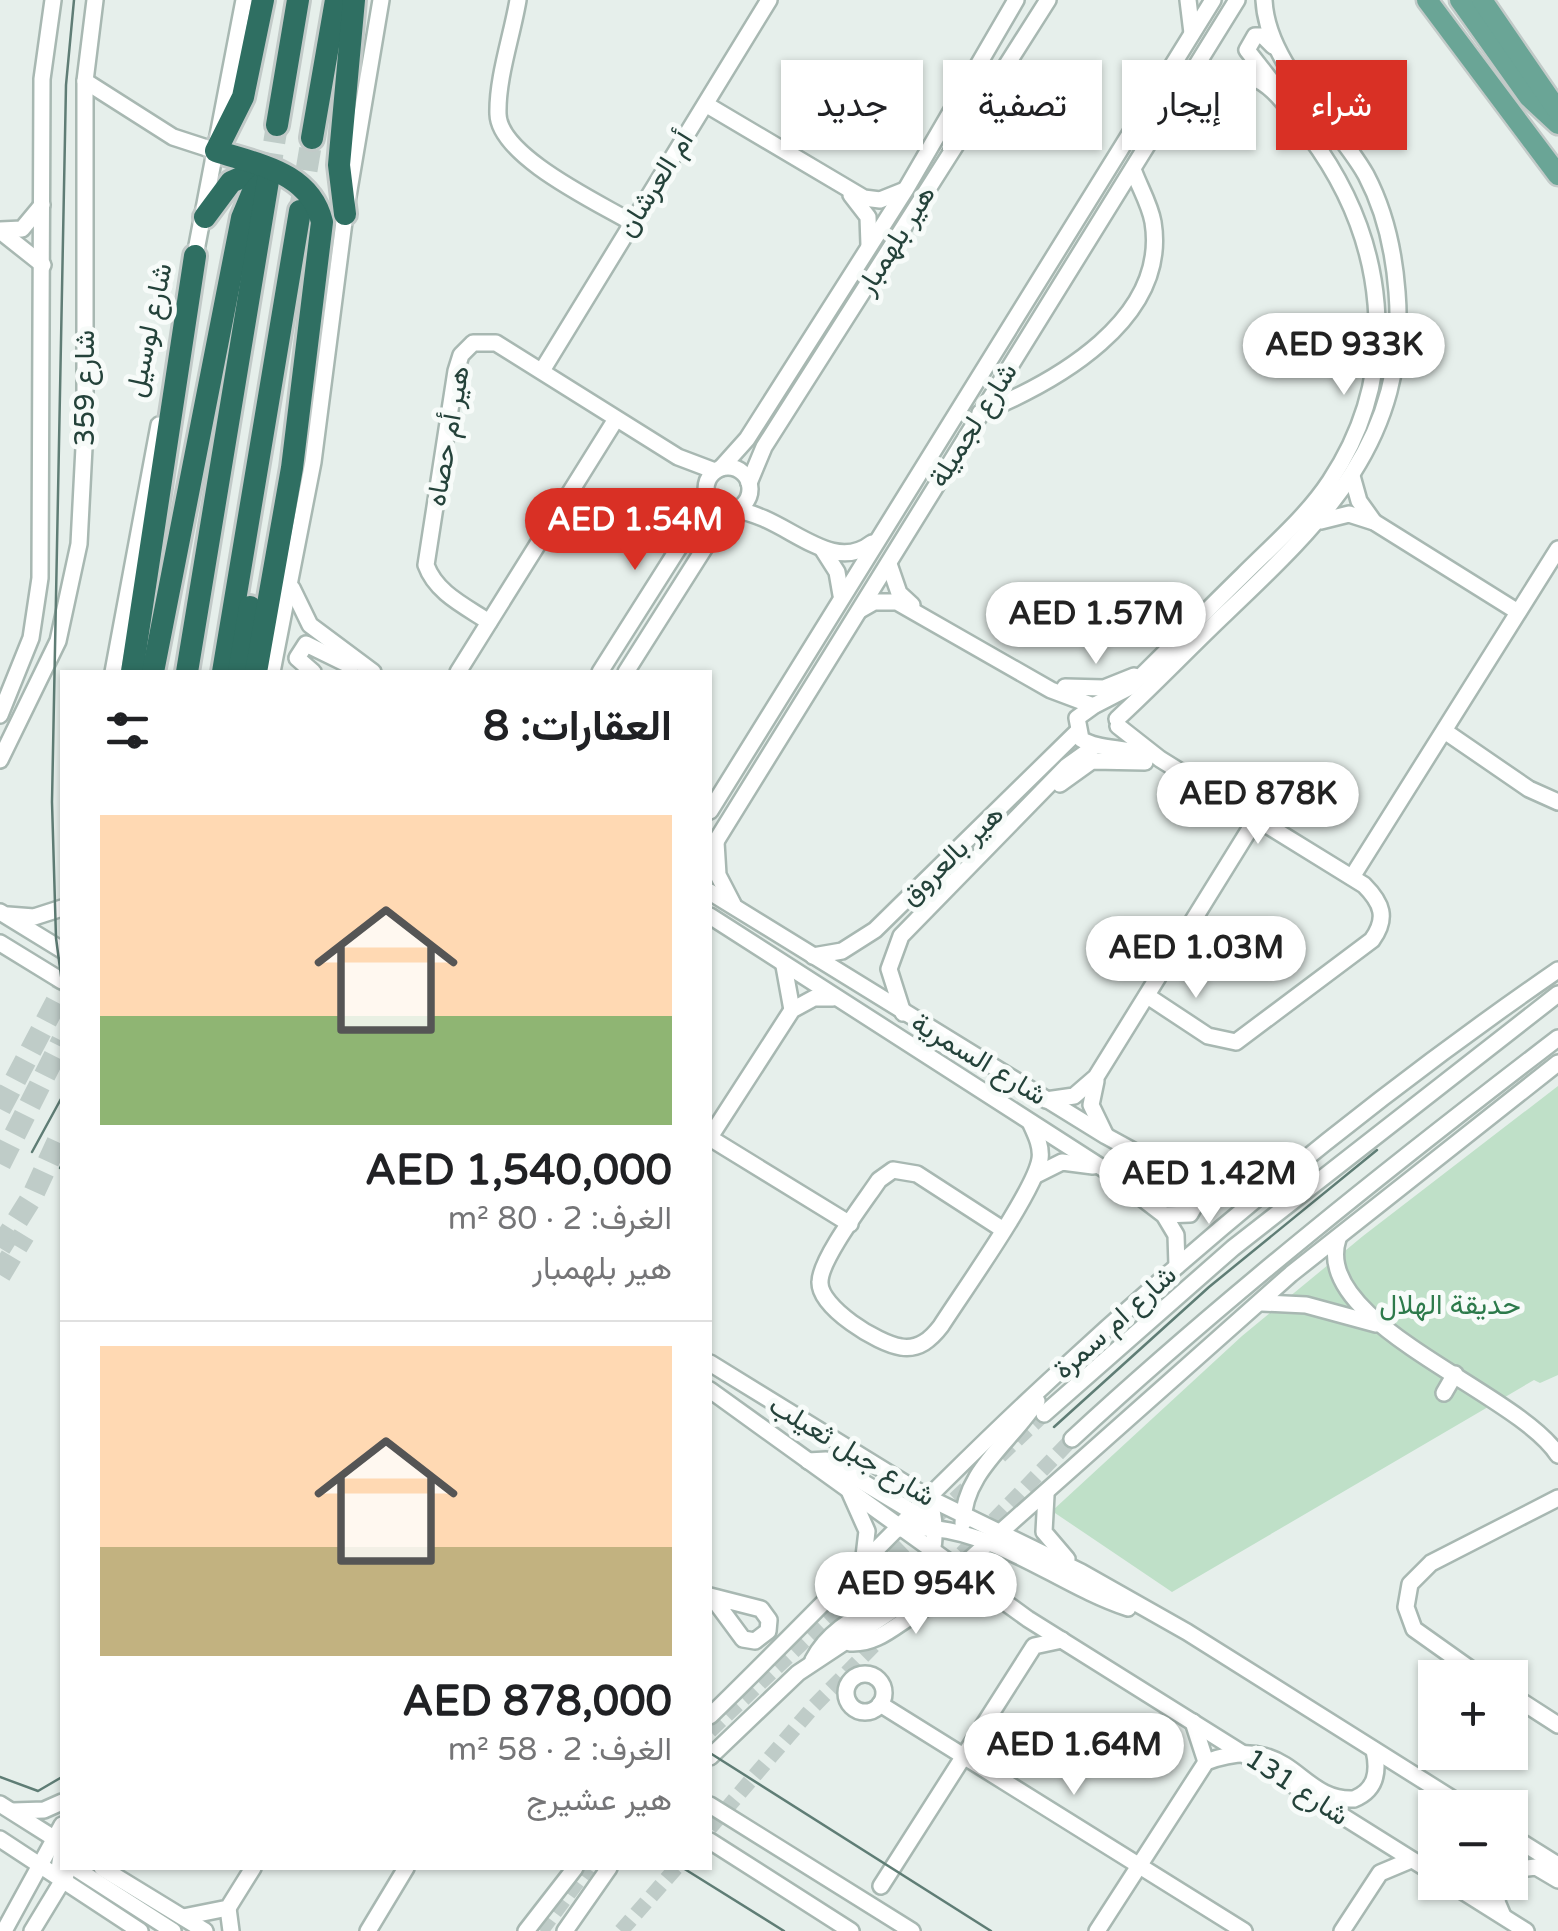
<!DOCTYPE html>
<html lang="ar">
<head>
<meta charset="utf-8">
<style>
	:root { --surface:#fff; --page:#f6f6f6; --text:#202124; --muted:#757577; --line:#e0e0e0; --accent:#d93025 }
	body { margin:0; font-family:"Varela Round",Vazirmatn,sans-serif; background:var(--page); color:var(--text); direction:rtl; height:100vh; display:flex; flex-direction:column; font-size:38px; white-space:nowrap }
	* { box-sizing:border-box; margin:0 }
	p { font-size:32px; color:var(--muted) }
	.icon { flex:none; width:55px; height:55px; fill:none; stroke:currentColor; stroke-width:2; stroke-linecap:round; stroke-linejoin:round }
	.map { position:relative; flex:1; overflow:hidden; direction:ltr }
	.sheet { position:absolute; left:60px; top:670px; width:652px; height:1200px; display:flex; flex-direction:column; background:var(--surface); border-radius:0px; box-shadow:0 2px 8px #0004; direction:rtl }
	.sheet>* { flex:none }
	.banner { position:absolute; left:742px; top:60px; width:665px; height:90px; direction:rtl; display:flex; gap:20px }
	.buttons { position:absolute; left:1418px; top:1660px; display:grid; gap:20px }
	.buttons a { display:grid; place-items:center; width:110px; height:110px; border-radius:0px; background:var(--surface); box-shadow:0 2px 8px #0004; font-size:50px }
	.price { position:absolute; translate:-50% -85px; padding:0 22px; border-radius:35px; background:#fff; color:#222; font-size:32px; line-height:65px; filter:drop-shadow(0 2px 5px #0008) }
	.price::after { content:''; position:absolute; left:50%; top:60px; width:30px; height:22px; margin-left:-15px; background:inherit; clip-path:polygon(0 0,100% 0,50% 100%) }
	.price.active { background:var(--accent); color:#fff }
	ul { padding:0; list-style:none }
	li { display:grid; align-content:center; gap:20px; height:530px; padding:0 40px }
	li+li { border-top:2px solid var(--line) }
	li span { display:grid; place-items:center; height:310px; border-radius:0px; color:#555 }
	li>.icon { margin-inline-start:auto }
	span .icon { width:180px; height:180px; fill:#fffc; stroke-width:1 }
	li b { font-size:42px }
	h2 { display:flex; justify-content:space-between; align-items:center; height:120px; padding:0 40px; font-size:42px }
	.chip { padding:0 35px; border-radius:0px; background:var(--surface); box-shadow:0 2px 8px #0004; font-size:35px; line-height:90px }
	.chip.active { background:var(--accent); color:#fff }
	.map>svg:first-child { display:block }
	.green { fill:#bfe0c8 }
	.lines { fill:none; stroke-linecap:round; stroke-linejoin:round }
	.minor-tunnel { stroke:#bfccc8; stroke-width:15; stroke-dasharray:15 8; stroke-linecap:butt }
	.highway-tunnel { stroke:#bfccc8; stroke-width:22; stroke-dasharray:22 11; stroke-linecap:butt }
	.minor-casing { stroke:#a8b8b2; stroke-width:20 }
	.major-casing { stroke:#c2cac8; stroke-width:25 }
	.highway-casing { stroke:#c2cac8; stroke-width:28 }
	.minor { stroke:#fff; stroke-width:15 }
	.major { stroke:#6aa596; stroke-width:20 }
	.highway { stroke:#2f6f62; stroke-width:22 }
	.tram { stroke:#5f7d75; stroke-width:2.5 }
	.labels { text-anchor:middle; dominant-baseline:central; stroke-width:10; stroke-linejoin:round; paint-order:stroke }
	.street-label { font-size:28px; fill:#24423a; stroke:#f7fbf9 }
	.park-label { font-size:28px; fill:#2d7a4b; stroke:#f7fbf9 }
</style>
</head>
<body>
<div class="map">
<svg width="1558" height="1931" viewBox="0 0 1558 1931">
	<rect width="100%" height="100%" fill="#e6efeb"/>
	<path class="green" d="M 1558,1086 L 1558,1375 L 1540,1383 L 1534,1380 L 1172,1592 L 1052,1511 L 1242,1336 L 1363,1236 Z"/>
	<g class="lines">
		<g class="minor-tunnel">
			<path d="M 1000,1456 L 1044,1414"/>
			<path d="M 938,1515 L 976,1479"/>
			<path d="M 946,1570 L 1072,1439"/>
			<path d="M 710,1731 L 921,1530"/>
			<path d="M 710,1828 L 814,1706 L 885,1634"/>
			<path d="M 541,1931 L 588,1868"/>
			<path d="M 621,1931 L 676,1868"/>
		</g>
		<g class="highway-tunnel">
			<path d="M 269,175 L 277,125"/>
			<path d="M 301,203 L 312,138"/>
			<path d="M 0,1109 L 62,991"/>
			<path d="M 0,1164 L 62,1041"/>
			<path d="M 0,1248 L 32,1197 L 62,1132"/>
			<path d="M 0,1275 L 24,1235"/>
		</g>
		<g class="minor-casing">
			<g id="minor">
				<path d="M 518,0 C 512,36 497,78 498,114 C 499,156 597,202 631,222"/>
				<path d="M 1188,0 L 1192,33"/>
				<path d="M 85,81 L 173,137 L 216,151"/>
				<path d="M 1272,82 L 1247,50 L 1255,36 L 1263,36 L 1273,46"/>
				<path d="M 707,105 L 864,198 L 880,200 L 905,190"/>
				<path d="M 851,195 L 868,217 L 869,245"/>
				<path d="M 0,230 L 22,229 L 42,205"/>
				<path d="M 0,231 L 43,265"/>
				<path d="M 194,261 L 244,0"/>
				<path d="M 543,369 L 769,0"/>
				<path d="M 980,413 C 1054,383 1169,320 1153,222 C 1150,205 1140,188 1134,172"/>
				<circle cx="728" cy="489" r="22"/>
				<path d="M 721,468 L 747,439 L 906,189 L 1016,0"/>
				<path d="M 1352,476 L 1359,501 L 1374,522"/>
				<path d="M 749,483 L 764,447 L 1048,0"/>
				<path d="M 735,510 C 786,516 830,576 872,543"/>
				<path d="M 1321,521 L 1349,514 L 1374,522 L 1518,612"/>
				<path d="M 823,550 L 837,572 L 841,595"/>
				<path d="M 889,564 L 899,593 L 912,605"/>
				<path d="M 292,588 L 310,625 L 373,672"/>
				<path d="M 860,610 L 874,602 L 897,602 L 1051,690 L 1091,705"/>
				<path d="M 489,622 C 465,606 436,593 426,565 L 456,371 L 461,355 L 473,343 L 496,343 L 678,457 L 715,471"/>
				<path d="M 113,672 L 159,425"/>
				<path d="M 272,672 L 313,462 L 345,214 L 381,0"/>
				<path d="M 313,672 L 297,658 L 306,644 L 351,666"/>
				<path d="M 458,672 L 616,419"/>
				<path d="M 600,672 L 709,500"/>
				<path d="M 626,672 L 728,511"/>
				<path d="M 1065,687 L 1104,688 L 1134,676"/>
				<path d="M 1097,704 L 1130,687 C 1168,650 1205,612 1243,575 C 1273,545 1307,516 1330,481 C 1404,369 1386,238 1309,135 C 1269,82 1256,60 1187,84"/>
				<path d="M 1095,705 L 1077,718 L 1081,739 C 1098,750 1124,747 1145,755"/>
				<path d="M 0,715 L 31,638 L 40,578 L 42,79 L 53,0"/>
				<path d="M 1117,719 C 1154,685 1189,648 1226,613 C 1323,521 1409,439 1397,292 C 1394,252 1385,211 1366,175 C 1335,120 1267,66 1264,0"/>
				<path d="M 1118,726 L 1160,759 L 1364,885 C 1382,903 1388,918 1372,940 L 1236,1042 L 1208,1036 L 1149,997"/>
				<path d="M 1446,732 L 1529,789 L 1558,802"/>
				<path d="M 0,760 L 58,641 L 79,544 L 85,428 L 85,81 L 95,0"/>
				<path d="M 1060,784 L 1092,761 L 1145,762"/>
				<path d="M 710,811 L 1213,0"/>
				<path d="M 716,842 L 718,875 L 733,904"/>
				<path d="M 710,851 L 1237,0"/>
				<path d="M 1352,877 L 1558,549"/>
				<path d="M 710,892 L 1106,1136 L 1214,1195 L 1256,1197"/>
				<path d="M 0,912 L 62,950"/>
				<path d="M 8,915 L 34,917 L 62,908"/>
				<path d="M 710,916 L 1104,1169 L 1164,1215 L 1176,1235 L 1177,1266"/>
				<path d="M 0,943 L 62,981"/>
				<path d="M 813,956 L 842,951 L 875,930 L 1077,732"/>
				<path d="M 784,966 L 792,1010"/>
				<path d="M 903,1013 L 889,969 L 901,936 L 1067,766 L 1095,746"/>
				<path d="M 1096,1081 L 1091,1105 L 1105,1134"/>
				<path d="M 1046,1100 L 1074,1096 L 1096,1077 L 1256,819"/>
				<path d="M 710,1137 L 792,1010 L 814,998 L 833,998"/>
				<path d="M 710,1138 L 850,1224"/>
				<path d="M 1036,1175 L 1062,1162 L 1093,1166"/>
				<path d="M 1164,1215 L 1190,1214 L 1198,1200 L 1195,1185"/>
				<path d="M 1002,1229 L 917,1174 L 893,1170 L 879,1180 C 865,1201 820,1259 820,1282 C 819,1307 878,1344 901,1347 C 919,1350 931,1339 941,1326 C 962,1293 1035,1191 1040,1159 C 1042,1146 1035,1133 1030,1122"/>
				<path d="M 1338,1239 C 1310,1323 1518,1392 1558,1455"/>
				<path d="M 1262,1303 L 1306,1305 L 1376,1324"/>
				<path d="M 710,1363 L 929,1498 L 1081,1572 L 1187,1632 L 1467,1808"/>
				<path d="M 710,1390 L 1028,1619 L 1435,1874"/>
				<path d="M 1444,1393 L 1455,1374"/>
				<path d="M 1044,1414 L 1233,1248 L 1558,994"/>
				<path d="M 1072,1439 C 1227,1296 1391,1166 1558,1038"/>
				<path d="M 808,1461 L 826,1460 L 921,1517"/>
				<path d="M 850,1493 L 867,1531 L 863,1565"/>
				<path d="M 1046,1495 L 1044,1532 L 1067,1559"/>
				<path d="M 963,1523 C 963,1472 1012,1441 1037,1401"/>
				<path d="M 899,1529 C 984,1518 1052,1583 1128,1608"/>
				<path d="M 710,1596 L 761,1609 L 769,1620 L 768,1631 L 755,1641 L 743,1639 L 712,1597"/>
				<path d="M 850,1643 C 898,1646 916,1584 994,1598"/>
				<path d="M 813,1660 C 849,1590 960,1609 929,1498"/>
				<circle cx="865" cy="1693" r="19"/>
				<path d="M 1483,1678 L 1414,1629 L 1406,1607 L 1410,1584 L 1431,1563 L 1558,1498"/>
				<path d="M 1510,1694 L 1558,1725"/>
				<path d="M 880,1704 L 1244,1931"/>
				<path d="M 710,1716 C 824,1605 933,1488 1050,1380 C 1210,1232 1379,1093 1558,970"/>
				<path d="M 1193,1722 L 1206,1762"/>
				<path d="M 710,1757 L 798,1673 L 970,1559 L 1291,1274 L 1558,1063"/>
				<path d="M 0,1804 L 60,1842"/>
				<path d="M 710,1805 L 912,1931"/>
				<path d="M 13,1811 L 44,1810 L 62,1802"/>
				<path d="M 1510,1835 L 1558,1865"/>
				<path d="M 0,1839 L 140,1931"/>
				<path d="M 710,1841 L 851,1931"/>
				<path d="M 62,1850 L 59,1869 L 63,1880"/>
				<path d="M 75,1868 L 173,1931"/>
				<path d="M 102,1868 L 205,1931"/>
				<path d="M 1510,1870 L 1536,1867 L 1558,1880"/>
				<path d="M 1448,1882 L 1526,1931"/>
				<path d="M 1500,1882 L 1497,1902 L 1503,1916"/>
				<path d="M 881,1886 L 1034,1646 L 1062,1640"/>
				<path d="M 228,1908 L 231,1931"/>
				<path d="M 183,1917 L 228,1908 L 253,1868"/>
				<path d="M 4,1931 L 62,1825"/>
				<path d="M 32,1931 L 66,1875"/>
				<path d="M 368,1931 L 406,1868"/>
				<path d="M 526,1931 L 575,1868"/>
				<path d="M 565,1931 L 609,1868"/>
				<path d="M 1097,1931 L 1206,1762 C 1293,1730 1297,1802 1354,1799 C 1376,1790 1379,1772 1374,1750"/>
				<path d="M 1342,1931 L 1380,1873 L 1411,1860"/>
			</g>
		</g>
		<g class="major-casing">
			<g id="major">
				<path d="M 1427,0 L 1558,175"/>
				<path d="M 1460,0 L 1529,97 L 1558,124"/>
				<path d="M 1482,0 L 1558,111"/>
			</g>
		</g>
		<g class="highway-casing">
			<g id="highway">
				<path d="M 277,125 L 298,0"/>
				<path d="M 312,138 L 336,0"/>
				<path d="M 345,214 L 339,165 L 354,0"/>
				<path d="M 205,217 L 231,182 L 265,167"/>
				<path d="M 132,672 L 195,256"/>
				<path d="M 153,672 L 242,218 L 252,194 L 269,175"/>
				<path d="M 187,672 L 269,175"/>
				<path d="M 223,672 L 300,211"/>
				<path d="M 239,672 L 250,607"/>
				<path d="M 256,672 L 292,468 L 322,222 C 310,172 259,165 216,151 L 243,97 L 263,0"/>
			</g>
		</g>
		<use href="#minor" class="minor"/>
		<use href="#major" class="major"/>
		<use href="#highway" class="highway"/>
		<g class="tram">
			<path d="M 62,983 L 56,938 L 52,802 L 66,85 L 74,0"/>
			<path d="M 32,1152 L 62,1097"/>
			<path d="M 60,1168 L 62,1164"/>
			<path d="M 1054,1427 L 1209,1287 L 1377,1150"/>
			<path d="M 710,1753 L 991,1931"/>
			<path d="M 0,1777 L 38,1791 L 62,1777"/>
			<path d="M 683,1868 L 784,1931"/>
		</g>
	</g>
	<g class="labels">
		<g class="street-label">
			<text transform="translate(655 184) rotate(-58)">أم العرشان</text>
			<text transform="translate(896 240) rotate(-58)">هير بلهمبار</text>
			<text transform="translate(149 330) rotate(-78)">شارع لوسيل</text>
			<text transform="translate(85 388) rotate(-90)">شارع 359</text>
			<text transform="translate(973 425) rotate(-58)">شارع لجميلة</text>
			<text transform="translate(448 436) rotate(-80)">هير أم حصاه</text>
			<text transform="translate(952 855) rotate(-44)">هير بالعروق</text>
			<text transform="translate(979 1059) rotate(31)">شارع السمرية</text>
			<text transform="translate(1115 1322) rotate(-42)">شارع ام سمرة</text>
			<text transform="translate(852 1451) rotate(31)">شارع جبل ثعيلب</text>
			<text transform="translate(1297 1787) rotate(33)">شارع 131</text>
		</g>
		<g class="park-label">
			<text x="1450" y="1305">حديقة الهلال</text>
		</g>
	</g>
</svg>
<div class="buttons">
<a>+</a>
<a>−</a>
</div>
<b class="price" style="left:1344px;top:398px">AED 933K</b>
<b class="price active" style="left:635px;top:573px">AED 1.54M</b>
<b class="price" style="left:1096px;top:667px">AED 1.57M</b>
<b class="price" style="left:1258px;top:847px">AED 878K</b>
<b class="price" style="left:1196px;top:1001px">AED 1.03M</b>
<b class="price" style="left:1209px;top:1227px">AED 1.42M</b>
<b class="price" style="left:916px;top:1637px">AED 954K</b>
<b class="price" style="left:1074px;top:1798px">AED 1.64M</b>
<div class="banner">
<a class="chip active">شراء</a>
<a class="chip">إيجار</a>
<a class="chip">تصفية</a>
<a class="chip">جديد</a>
</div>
<section class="sheet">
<h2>العقارات: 8<svg class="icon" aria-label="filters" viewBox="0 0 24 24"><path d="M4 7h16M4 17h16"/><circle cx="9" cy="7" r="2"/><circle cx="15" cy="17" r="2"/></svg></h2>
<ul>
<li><span style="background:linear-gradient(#ffd9b3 65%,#8fb573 0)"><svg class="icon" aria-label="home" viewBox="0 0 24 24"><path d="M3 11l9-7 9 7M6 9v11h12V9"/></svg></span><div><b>AED 1,540,000</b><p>الغرف: 2 · 80 m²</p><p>هير بلهمبار</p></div></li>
<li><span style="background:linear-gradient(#ffd9b3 65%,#c2b280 0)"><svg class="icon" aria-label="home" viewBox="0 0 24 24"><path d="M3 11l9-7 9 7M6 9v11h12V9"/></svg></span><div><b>AED 878,000</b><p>الغرف: 2 · 58 m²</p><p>هير عشيرج</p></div></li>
</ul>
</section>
</div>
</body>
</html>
